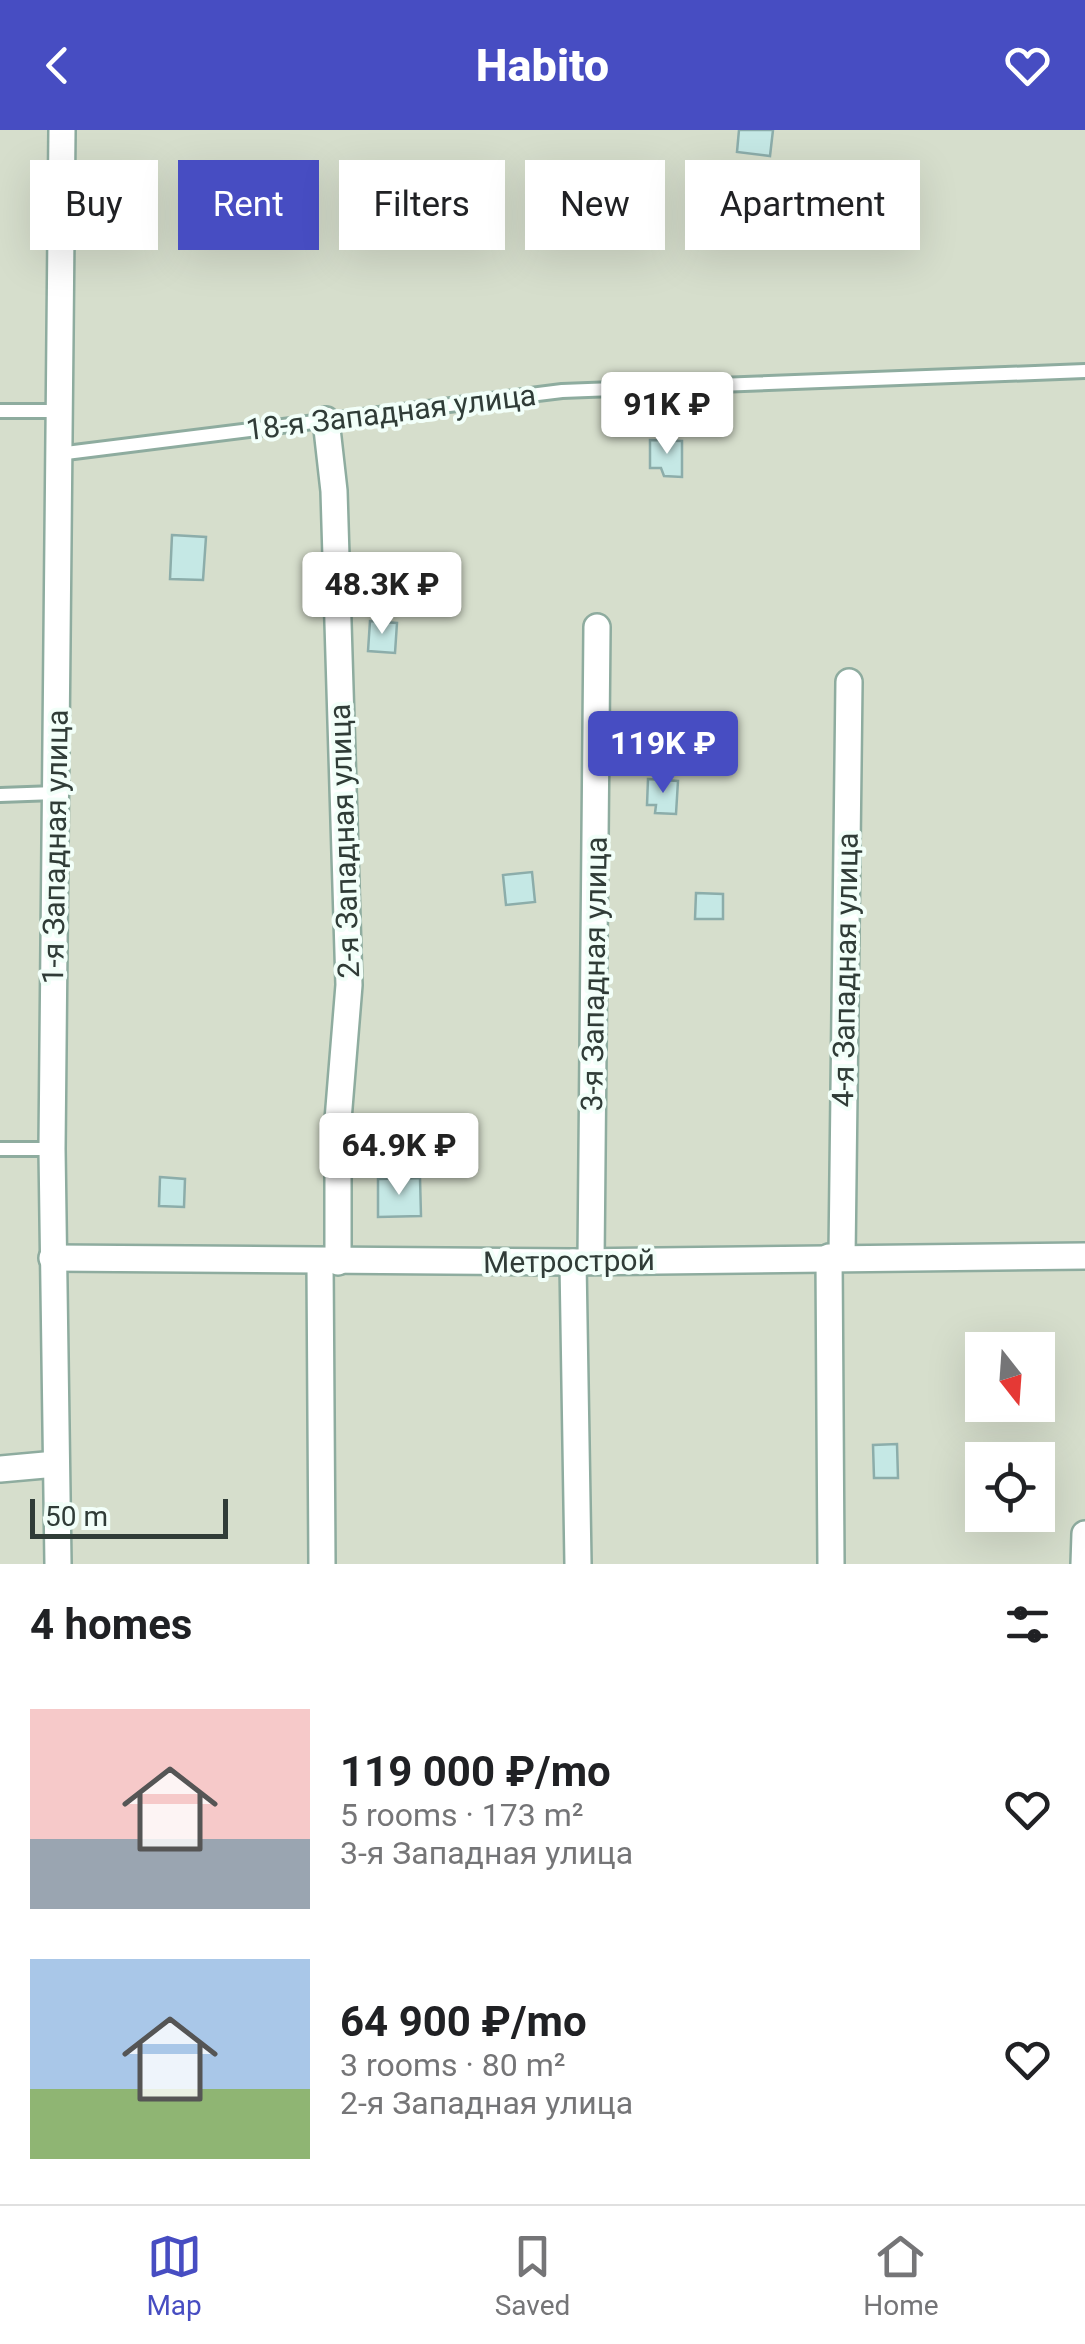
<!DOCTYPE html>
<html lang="en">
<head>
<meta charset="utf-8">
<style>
	:root { --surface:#fff; --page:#f6f6f6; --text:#202124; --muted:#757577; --line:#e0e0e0; --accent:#474dc2 }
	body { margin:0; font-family:Roboto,sans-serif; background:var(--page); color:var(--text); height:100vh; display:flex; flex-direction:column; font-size:38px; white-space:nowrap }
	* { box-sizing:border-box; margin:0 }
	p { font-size:32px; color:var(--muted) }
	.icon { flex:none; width:55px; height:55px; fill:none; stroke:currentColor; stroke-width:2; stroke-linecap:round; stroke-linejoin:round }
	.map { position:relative; height:1434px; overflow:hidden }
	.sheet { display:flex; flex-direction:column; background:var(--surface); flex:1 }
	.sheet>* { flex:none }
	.banner { position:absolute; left:30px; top:30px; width:1025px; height:90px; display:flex; gap:20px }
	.needle { width:65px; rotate:163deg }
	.fabs { position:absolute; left:965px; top:1202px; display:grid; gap:20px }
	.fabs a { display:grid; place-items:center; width:90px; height:90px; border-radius:0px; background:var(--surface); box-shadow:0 10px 40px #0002; font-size:50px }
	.scale { position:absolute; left:30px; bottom:25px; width:198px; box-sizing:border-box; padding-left:10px; border:5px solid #303c37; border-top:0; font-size:28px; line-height:35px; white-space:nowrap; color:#303c37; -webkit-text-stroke:8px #f2fff9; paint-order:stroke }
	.price { position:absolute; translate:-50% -85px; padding:0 22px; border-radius:10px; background:#fff; color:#222; font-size:32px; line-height:65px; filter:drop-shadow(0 2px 5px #0008) }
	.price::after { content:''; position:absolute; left:50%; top:60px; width:30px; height:22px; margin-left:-15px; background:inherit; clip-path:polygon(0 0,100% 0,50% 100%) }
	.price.selected { background:var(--accent); color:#fff }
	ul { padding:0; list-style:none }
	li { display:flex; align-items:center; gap:30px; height:250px; padding:0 30px }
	li span { display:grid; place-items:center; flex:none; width:280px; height:200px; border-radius:0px; color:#555 }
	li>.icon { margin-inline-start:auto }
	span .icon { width:120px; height:120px; fill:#fffc; stroke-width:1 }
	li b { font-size:42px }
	h2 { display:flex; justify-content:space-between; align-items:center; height:120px; padding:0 30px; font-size:42px }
	.chip { padding:0 35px; border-radius:0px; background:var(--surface); box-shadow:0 10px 40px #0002; font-size:35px; line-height:90px }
	.chip.selected { background:var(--accent); color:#fff }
	header { display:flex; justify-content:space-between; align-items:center; height:130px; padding:0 30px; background:var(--accent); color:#fff; font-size:45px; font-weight:800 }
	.menu { display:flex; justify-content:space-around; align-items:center; height:140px; border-top:2px solid var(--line); background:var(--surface); font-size:28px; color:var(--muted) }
	.menu a { display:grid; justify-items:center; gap:5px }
	.menu .selected { color:var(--accent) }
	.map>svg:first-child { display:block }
	.green { fill:#d6decc; fill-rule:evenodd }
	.building { fill:#c5e8e5; stroke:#8cadaa; stroke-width:2.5 }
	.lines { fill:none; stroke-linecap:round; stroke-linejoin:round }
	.lane-casing { stroke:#8eac9f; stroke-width:18 }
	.street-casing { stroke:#8eac9f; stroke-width:30 }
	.lane { stroke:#fff; stroke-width:12 }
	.street { stroke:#fff; stroke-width:25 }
	.labels { text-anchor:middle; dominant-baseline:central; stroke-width:8; stroke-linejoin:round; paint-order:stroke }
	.street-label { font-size:30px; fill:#303c37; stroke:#f2fff9 }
</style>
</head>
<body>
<header><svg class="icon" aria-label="back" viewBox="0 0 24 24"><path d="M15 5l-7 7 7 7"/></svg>Habito<svg class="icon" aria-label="heart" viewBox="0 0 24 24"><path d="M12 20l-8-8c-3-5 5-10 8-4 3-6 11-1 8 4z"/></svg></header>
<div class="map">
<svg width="1085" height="1434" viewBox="0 0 1085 1434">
	<rect width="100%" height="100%" fill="#f2fff9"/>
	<path class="green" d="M 0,0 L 1085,0 L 1085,1434 L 0,1434 ZM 982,1220 L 1038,1220 L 1038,1275 L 982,1275 ZM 982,1330 L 1038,1330 L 1038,1385 L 982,1385 Z"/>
	<g class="building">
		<path d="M 739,0 L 773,0 L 770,26 L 737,22 Z"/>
		<path d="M 650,310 L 682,311 L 682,347 L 664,346 L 661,338 L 650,338 Z"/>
		<path d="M 172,405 L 206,407 L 203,450 L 170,449 Z"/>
		<path d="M 370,491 L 397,493 L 395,523 L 368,521 Z"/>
		<path d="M 648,649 L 678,651 L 676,684 L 655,683 L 656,675 L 647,675 Z"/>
		<path d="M 532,742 L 535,772 L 506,775 L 503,745 Z"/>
		<path d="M 696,763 L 723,764 L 723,789 L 695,789 Z"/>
		<path d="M 160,1047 L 185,1049 L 184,1077 L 159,1076 Z"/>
		<path d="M 420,1048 L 421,1086 L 378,1087 L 378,1049 Z"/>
		<path d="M 897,1314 L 898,1348 L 874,1348 L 873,1315 Z"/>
	</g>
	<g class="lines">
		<g class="lane-casing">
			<g id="lane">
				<path d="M 0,281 L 59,281"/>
				<path d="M 58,324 L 562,261 L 1085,241"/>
				<path d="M 0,665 L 55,663"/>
				<path d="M 0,1019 L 52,1019"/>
			</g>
		</g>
		<g class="street-casing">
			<g id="street">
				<path d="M 326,290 L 334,361 L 349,855 L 338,990 L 338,1132"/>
				<path d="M 829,1127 L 831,1434"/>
				<path d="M 842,1127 L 849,552"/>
				<path d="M 52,1128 L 573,1132 L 1085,1126"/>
				<path d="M 591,1131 L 597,497"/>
				<path d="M 320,1132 L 322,1434"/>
				<path d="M 573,1132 L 578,1434"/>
				<path d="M 0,1339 L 56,1334"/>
				<path d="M 58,1434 L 52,1019 L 62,0"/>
				<path d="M 1084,1434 L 1085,1404"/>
			</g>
		</g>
		<use href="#lane" class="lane"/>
		<use href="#street" class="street"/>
	</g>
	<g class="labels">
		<g class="street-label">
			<text transform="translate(391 282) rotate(-7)">18-я Западная улица</text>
			<text transform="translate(344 711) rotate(-92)">2-я Западная улица</text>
			<text transform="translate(55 717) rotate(-89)">1-я Западная улица</text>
			<text transform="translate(845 840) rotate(-89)">4-я Западная улица</text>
			<text transform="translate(594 844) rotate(-89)">3-я Западная улица</text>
			<text transform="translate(569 1131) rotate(-1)">Метрострой</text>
		</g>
	</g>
</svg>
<div class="fabs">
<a><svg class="needle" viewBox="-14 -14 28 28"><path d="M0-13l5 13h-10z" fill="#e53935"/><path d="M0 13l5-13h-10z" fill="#757577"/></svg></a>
<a><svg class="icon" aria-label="locate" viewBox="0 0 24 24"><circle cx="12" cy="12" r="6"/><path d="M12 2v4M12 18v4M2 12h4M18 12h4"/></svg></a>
</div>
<div class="scale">50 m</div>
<b class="price" style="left:667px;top:327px">91K ₽</b>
<b class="price" style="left:382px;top:507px">48.3K ₽</b>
<b class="price selected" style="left:663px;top:666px">119K ₽</b>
<b class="price" style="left:399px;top:1068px">64.9K ₽</b>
<div class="banner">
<a class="chip">Buy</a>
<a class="chip selected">Rent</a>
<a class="chip">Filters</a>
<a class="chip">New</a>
<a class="chip">Apartment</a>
</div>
</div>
<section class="sheet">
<h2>4 homes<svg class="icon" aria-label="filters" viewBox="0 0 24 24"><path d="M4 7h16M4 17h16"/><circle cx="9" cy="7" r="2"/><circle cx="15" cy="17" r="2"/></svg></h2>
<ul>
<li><span style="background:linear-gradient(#f6c9c9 65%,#9aa5b1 0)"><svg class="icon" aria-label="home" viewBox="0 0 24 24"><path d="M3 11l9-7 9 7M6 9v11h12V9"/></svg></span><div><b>119 000 ₽/mo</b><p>5 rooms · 173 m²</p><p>3-я Западная улица</p></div><svg class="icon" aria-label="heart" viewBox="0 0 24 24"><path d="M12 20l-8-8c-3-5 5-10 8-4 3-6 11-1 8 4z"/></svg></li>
<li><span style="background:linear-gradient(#a9c7e8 65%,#8fb573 0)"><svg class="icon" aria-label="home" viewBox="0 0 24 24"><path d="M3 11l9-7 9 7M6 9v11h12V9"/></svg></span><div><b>64 900 ₽/mo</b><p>3 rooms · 80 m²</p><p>2-я Западная улица</p></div><svg class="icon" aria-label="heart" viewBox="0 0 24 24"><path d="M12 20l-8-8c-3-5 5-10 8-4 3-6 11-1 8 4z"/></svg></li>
</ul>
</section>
<nav class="menu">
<a class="selected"><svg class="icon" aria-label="map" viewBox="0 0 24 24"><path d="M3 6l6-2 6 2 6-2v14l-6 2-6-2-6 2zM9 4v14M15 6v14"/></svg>Map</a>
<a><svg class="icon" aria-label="saved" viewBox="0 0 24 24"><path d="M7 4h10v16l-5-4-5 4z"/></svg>Saved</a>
<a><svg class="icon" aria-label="home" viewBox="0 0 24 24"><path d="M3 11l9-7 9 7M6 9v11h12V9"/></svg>Home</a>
</nav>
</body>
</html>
